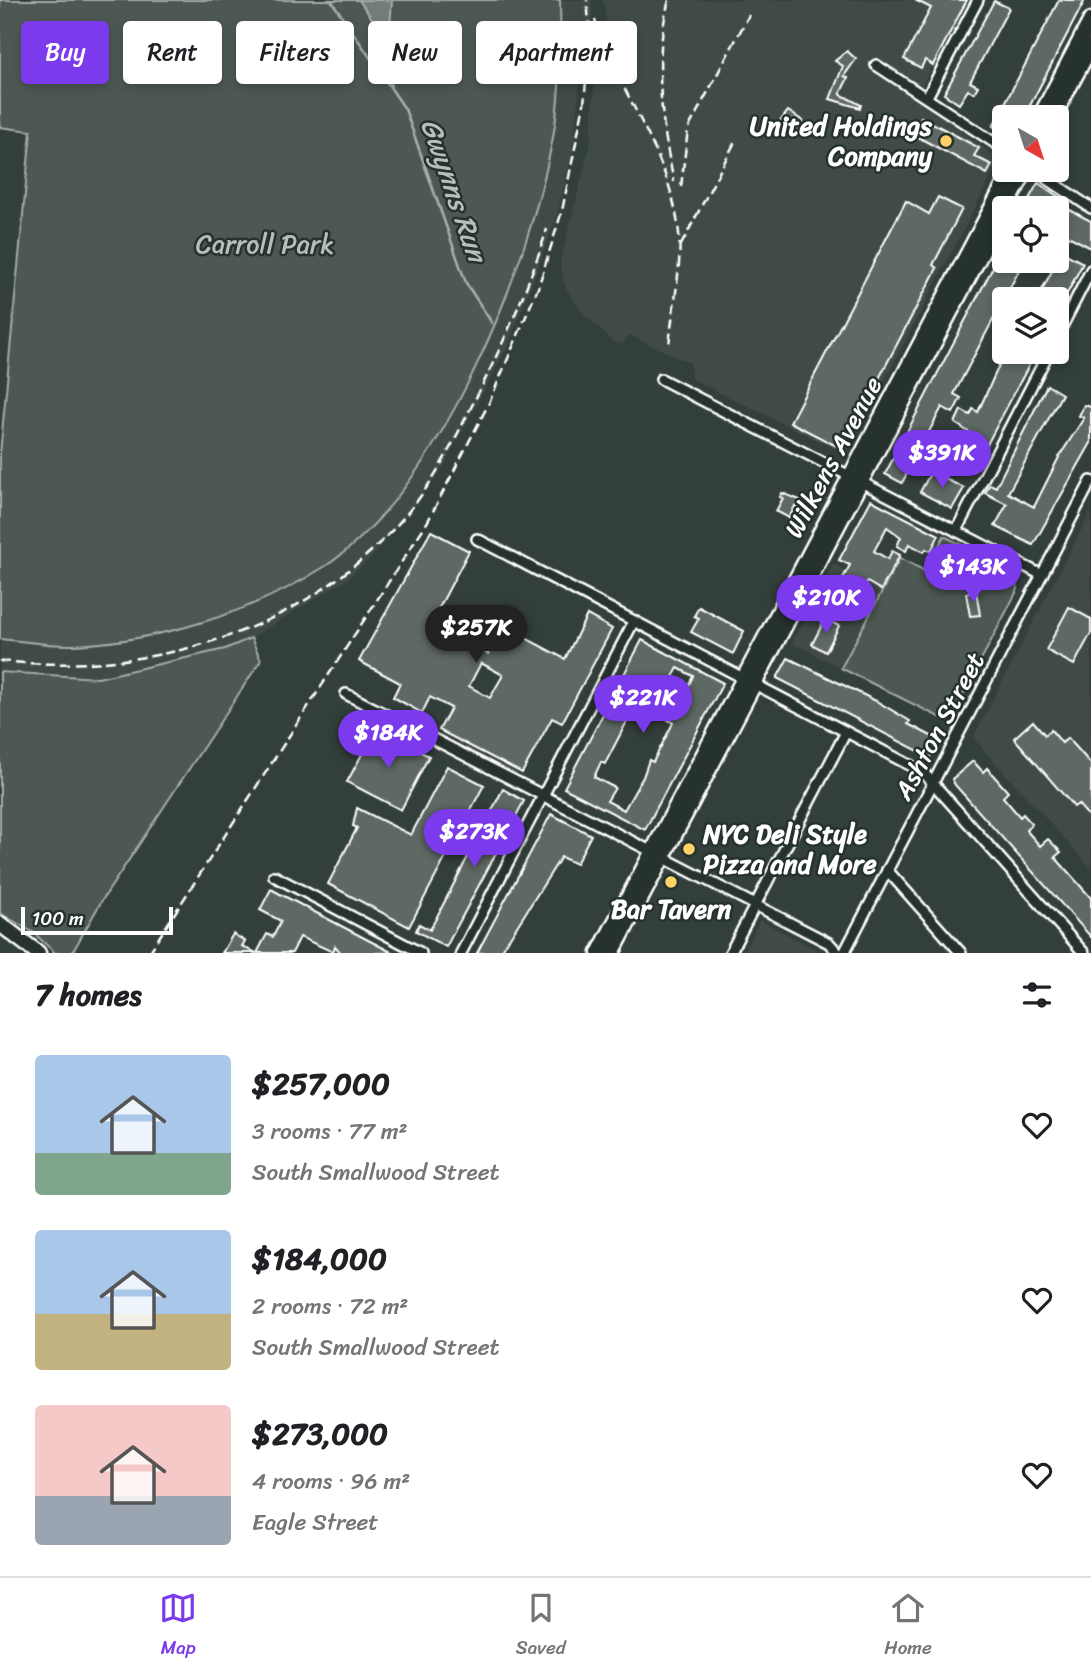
<!DOCTYPE html>
<html lang="en">
<head>
<meta charset="utf-8">
<style>
	:root { --surface:#fff; --page:#f2f2f2; --text:#202124; --muted:#757577; --line:#e0e0e0; --accent:#7c3aed }
	body { margin:0; font-family:Sriracha,sans-serif; background:var(--page); color:var(--text); height:100vh; display:flex; flex-direction:column; font-size:26px; white-space:nowrap }
	* { box-sizing:border-box; margin:0 }
	p { font-size:23px; color:var(--muted) }
	.icon { flex:none; width:38px; height:38px; fill:none; stroke:currentColor; stroke-width:2; stroke-linecap:round; stroke-linejoin:round }
	.map { position:relative; height:953px; overflow:hidden }
	.side { display:flex; flex-direction:column; background:var(--surface); flex:1 }
	.side>* { flex:none }
	.hud { position:absolute; left:21px; top:21px; width:700px; height:63px; display:flex; gap:14px }
	.needle { width:46px; rotate:141deg }
	.tools { position:absolute; left:992px; top:105px; display:grid; gap:14px }
	.tools a { display:grid; place-items:center; width:77px; height:77px; border-radius:7px; background:var(--surface); box-shadow:0 4px 10px #0003; font-size:35px }
	.scale { position:absolute; left:21px; bottom:18px; width:152px; box-sizing:border-box; padding-left:7px; border:4px solid #fff; border-top:0; font-size:19px; line-height:24px; white-space:nowrap; color:#fff; -webkit-text-stroke:5px #26332d; paint-order:stroke }
	.price { position:absolute; translate:-50% -60px; padding:0 16px; border-radius:24px; background:var(--accent); color:#fff; font-size:23px; line-height:46px; filter:drop-shadow(0 2px 4px #0008) }
	.price::after { content:''; position:absolute; left:50%; top:42px; width:21px; height:16px; margin-left:-10px; background:inherit; clip-path:polygon(0 0,100% 0,50% 100%) }
	.price.active { background:#222; color:#fff }
	ul { padding:0; list-style:none }
	li { display:flex; align-items:center; gap:21px; height:175px; padding:0 35px }
	li span { display:grid; place-items:center; flex:none; width:196px; height:140px; border-radius:7px; color:#555 }
	li>.icon { margin-inline-start:auto }
	span .icon { width:84px; height:84px; fill:#fffc; stroke-width:1 }
	li b { font-size:30px }
	h2 { display:flex; justify-content:space-between; align-items:center; height:84px; padding:0 35px; font-size:30px }
	.chip { padding:0 24px; border-radius:7px; background:var(--surface); box-shadow:0 4px 10px #0003; font-size:24px; line-height:63px }
	.chip.active { background:var(--accent); color:#fff }
	.tabs { display:flex; justify-content:space-around; align-items:center; height:98px; border-top:2px solid var(--line); background:var(--surface); font-size:19px; color:var(--muted) }
	.tabs a { display:grid; justify-items:center; gap:4px }
	.tabs .active { color:var(--accent) }
	.map>svg:first-child { display:block }
	.built { fill:#404c47 }
	.green { fill:#4d5853; stroke:#a6aca9; stroke-width:2 }
	.water { fill:#737b78; stroke:#abb0ae; stroke-width:2 }
	.lines { fill:none; stroke-linecap:round; stroke-linejoin:round }
	.stream { stroke:#abb0ae; stroke-width:2.5 }
	.building { fill:#5f6964; stroke:#fff; stroke-width:2; fill-rule:evenodd }
	.street-casing { stroke:#fff; stroke-width:14 }
	.primary-casing { stroke:#fff; stroke-width:19 }
	.street { stroke:#26332d; stroke-width:9 }
	.primary { stroke:#26332d; stroke-width:14 }
	.rail { stroke:#fff; stroke-width:2.5; stroke-dasharray:10 5; stroke-linecap:butt }
	.poi-dot { fill:#ffd166; stroke:#26332d; stroke-width:2.5 }
	.labels { text-anchor:middle; dominant-baseline:central; stroke-width:5; stroke-linejoin:round; paint-order:stroke }
	.poi-label { font-size:26px; font-weight:bold; fill:#fff; stroke:#26332d; text-anchor:end }
	.park-label { font-size:26px; fill:#b8bcba; stroke:#26332d }
	.street-label { font-size:26px; fill:#fff; stroke:#26332d }
	.water-label { font-size:28px; font-style:italic; fill:#b9bdbc; stroke:#26332d }
</style>
</head>
<body>
<div class="map">
<svg width="1091" height="953" viewBox="0 0 1091 953">
	<rect width="100%" height="100%" fill="#333f3a"/>
	<filter id="ink" filterUnits="userSpaceOnUse"><feTurbulence type="fractalNoise" baseFrequency=".0143" numOctaves="2"/><feDisplacementMap in="SourceGraphic" scale="14" xChannelSelector="R" yChannelSelector="G"/><feConvolveMatrix kernelMatrix="1 2 1 2 8 2 1 2 1" color-interpolation-filters="sRGB"/></filter>
	<g filter="url(#ink)">
		<g class="built">
			<path d="M 560,0 L 592,0 L 592,71 L 581,74 L 573,150 L 556,219 L 508,346 L 438,475 L 372,557 L 344,581 L 251,638 L 225,649 L 98,678 L 0,672 L 0,639 L 72,645 L 131,638 L 185,626 L 268,598 L 324,567 L 382,513 L 450,416 L 483,352 L 516,273 L 543,188 L 554,134 L 561,47 Z"/>
			<path d="M 603,0 L 967,0 L 916,97 L 1000,160 L 846,454 L 696,381 L 691,378 L 690,363 L 630,335 L 622,344 L 613,342 L 581,311 L 565,287 L 560,263 L 590,146 L 597,45 L 609,36 Z"/>
			<path d="M 1091,511 L 1091,868 L 973,738 Z"/>
			<path d="M 833,564 L 883,591 L 841,668 L 792,643 Z"/>
			<path d="M 760,920 L 822,953 L 743,953 Z"/>
		</g>
		<g class="green">
			<path d="M 0,0 L 560,0 C 561,45 561,93 553,137 C 529,268 439,493 324,567 C 252,613 159,641 74,645 C 50,646 24,641 0,639 L 0,454 L 31,131 L 0,127 Z"/>
			<path d="M 944,536 L 1013,571 L 1018,589 L 951,718 L 945,720 L 841,668 L 900,558 L 925,571 Z"/>
			<path d="M 251,638 L 261,660 L 101,902 L 72,953 L 55,953 L 34,933 L 0,913 L 0,672 L 98,678 L 225,649 Z"/>
		</g>
		<path class="water" d="M 359,0 L 392,0 L 390,26 L 386,28 L 375,23 Z"/>
		<g class="lines">
			<g class="stream">
				<path d="M 331,0 L 405,109 L 466,283 L 492,323"/>
				<path d="M 388,27 L 405,58 L 403,65 L 391,75 L 391,86"/>
			</g>
		</g>
		<g class="building">
			<path d="M 915,0 L 967,0 L 933,65 L 925,60 L 921,68 L 904,59 L 931,8 Z"/>
			<path d="M 1059,0 L 1085,0 L 1024,117 L 1004,117 L 1004,132 L 993,126 Z"/>
			<path d="M 994,1 L 1009,8 L 970,82 L 978,86 L 974,93 L 968,90 L 959,104 L 944,94 Z"/>
			<path d="M 847,51 L 856,59 L 844,76 L 848,78 L 840,94 L 861,105 L 860,108 L 830,99 L 843,66 L 835,61 Z"/>
			<path d="M 788,111 L 803,121 L 796,134 L 778,124 Z"/>
			<path d="M 921,117 L 979,148 L 974,156 L 992,165 L 987,174 L 912,134 Z"/>
			<path d="M 1038,183 L 1059,197 L 1056,202 L 1067,208 L 1024,208 Z"/>
			<path d="M 938,197 L 962,209 L 933,265 L 937,268 L 842,449 L 790,422 L 906,201 L 929,214 Z"/>
			<path d="M 1068,209 L 1091,221 L 1091,248 L 1057,230 Z"/>
			<path d="M 1004,246 L 1004,261 L 1024,261 L 954,394 L 961,398 L 953,413 L 942,407 L 902,483 L 885,474 Z"/>
			<path d="M 1062,252 L 1083,263 L 1057,313 L 1057,299 L 1037,299 Z"/>
			<path d="M 1005,352 L 1036,352 L 973,471 L 955,462 L 970,433 L 955,423 L 961,410 L 970,415 L 973,409 L 978,412 Z"/>
			<path d="M 1047,385 L 1062,394 L 1008,493 L 1034,507 L 1059,457 L 1084,418 L 1079,416 L 1084,405 L 1091,407 L 1091,443 L 1033,545 L 995,526 L 1007,504 L 985,493 L 990,484 L 996,487 Z"/>
			<path d="M 931,472 L 964,488 L 952,509 L 920,492 Z"/>
			<path d="M 782,493 L 810,504 L 806,513 L 795,506 L 789,518 L 776,511 L 783,498 L 780,497 Z"/>
			<path d="M 871,500 L 939,535 L 931,551 L 926,549 L 924,552 L 909,544 L 906,551 L 897,546 L 901,537 L 887,527 L 874,551 L 888,559 L 892,551 L 900,555 L 881,590 L 867,582 L 851,612 L 830,602 L 850,565 L 839,560 Z"/>
			<path d="M 431,531 L 469,551 L 431,623 L 488,654 L 503,626 L 565,659 L 587,615 L 612,629 L 562,723 L 552,718 L 522,773 L 439,730 L 451,708 L 430,697 L 422,713 L 393,697 L 400,683 L 359,661 ZM 481,663 L 503,675 L 490,698 L 469,686 Z"/>
			<path d="M 976,591 L 980,615 L 970,616 L 966,593 Z"/>
			<path d="M 699,607 L 744,631 L 733,654 L 691,632 L 699,618 L 694,616 Z"/>
			<path d="M 1069,607 L 1091,619 L 1091,633 L 1074,665 L 1046,650 Z"/>
			<path d="M 825,619 L 839,626 L 826,652 L 812,644 Z"/>
			<path d="M 642,640 L 723,683 L 645,830 L 564,788 ZM 678,668 L 693,676 L 685,693 L 688,695 L 679,711 L 674,709 L 668,720 L 673,723 L 671,727 L 653,762 L 649,760 L 643,777 L 624,810 L 607,801 L 615,788 L 594,777 L 601,762 L 605,764 L 637,702 L 648,689 L 662,696 Z"/>
			<path d="M 788,658 L 876,701 L 910,721 L 908,724 L 939,740 L 930,757 L 777,678 Z"/>
			<path d="M 1033,721 L 1045,735 L 1051,730 L 1062,743 L 1068,738 L 1091,764 L 1091,819 L 1078,804 L 1074,807 L 1014,738 Z"/>
			<path d="M 375,730 L 429,756 L 401,810 L 347,782 Z"/>
			<path d="M 973,761 L 983,772 L 987,768 L 1008,792 L 1003,797 L 1020,817 L 1023,814 L 1032,824 L 1026,830 L 1040,846 L 1048,839 L 1061,852 L 1055,857 L 1091,898 L 1091,937 L 955,785 L 952,779 Z"/>
			<path d="M 447,766 L 484,785 L 409,927 L 328,884 L 357,828 L 353,826 L 357,808 L 411,835 Z"/>
			<path d="M 503,789 L 524,801 L 446,947 L 416,931 L 419,924 L 430,930 Z"/>
			<path d="M 551,814 L 591,835 L 576,864 L 561,857 L 500,953 L 477,953 Z"/>
			<path d="M 271,889 L 282,895 L 393,953 L 341,953 L 335,946 L 333,952 L 300,937 L 292,953 L 257,953 L 267,934 L 273,937 L 281,921 L 260,910 Z"/>
			<path d="M 233,934 L 245,941 L 242,946 L 256,953 L 222,953 Z"/>
		</g>
		<g class="lines">
			<g class="street-casing">
				<g id="street">
					<path d="M 876,65 L 1004,149"/>
					<path d="M 927,97 L 978,0"/>
					<path d="M 1034,170 L 1091,208"/>
					<path d="M 1057,336 L 1091,270"/>
					<path d="M 661,379 L 1042,575"/>
					<path d="M 956,531 L 1049,352"/>
					<path d="M 477,539 L 923,772 L 1084,953"/>
					<path d="M 346,694 L 829,943 L 838,953"/>
					<path d="M 887,870 L 961,953"/>
					<path d="M 274,876 L 421,953"/>
					<path d="M 461,953 L 634,621"/>
					<path d="M 730,953 L 846,732"/>
					<path d="M 844,953 L 1091,481"/>
				</g>
			</g>
			<g class="primary-casing">
				<g id="primary">
					<path d="M 1040,117 L 1091,20"/>
					<path d="M 1053,117 L 1091,46"/>
					<path d="M 1005,208 L 1026,170"/>
					<path d="M 0,924 L 38,953"/>
					<path d="M 599,953 L 1012,170"/>
					<path d="M 612,953 L 1004,210"/>
				</g>
			</g>
			<use href="#street" class="street"/>
			<use href="#primary" class="primary"/>
			<g class="rail">
				<path d="M 669,0 C 653,59 661,123 674,182"/>
				<path d="M 595,20 C 618,92 672,156 679,234 C 682,270 672,310 669,346"/>
				<path d="M 681,187 L 688,129 L 749,15"/>
				<path d="M 681,245 L 736,140"/>
				<path d="M 0,661 C 156,676 313,632 414,505 C 442,469 461,426 482,386 C 507,335 530,283 547,229"/>
				<path d="M 149,953 L 428,521 L 489,403 L 538,288 L 562,211 L 584,104 L 590,34 L 587,0"/>
			</g>
		</g>
	</g>
	<g class="poi-dot">
		<circle cx="946" cy="141" r="7"/>
		<circle cx="689" cy="849" r="7"/>
		<circle cx="671" cy="882" r="7"/>
	</g>
	<g class="labels">
		<g class="poi-label">
			<text x="932" y="126">United Holdings<tspan x="932" dy="30">Company</tspan></text>
			<text x="703" y="834" text-anchor="start">NYC Deli Style<tspan x="703" dy="30">Pizza and More</tspan></text>
			<text x="671" y="909" text-anchor="middle">Bar Tavern</text>
		</g>
		<g class="park-label">
			<text x="265" y="244">Carroll Park</text>
		</g>
		<g class="street-label">
			<text transform="translate(833 457) rotate(-62)">Wilkens Avenue</text>
			<text transform="translate(939 726) rotate(-62)">Ashton Street</text>
		</g>
		<g class="water-label">
			<text transform="translate(454 190) rotate(71)">Gwynns Run</text>
		</g>
	</g>
</svg>
<div class="tools">
<a><svg class="needle" viewBox="-14 -14 28 28"><path d="M0-13l5 13h-10z" fill="#e53935"/><path d="M0 13l5-13h-10z" fill="#757577"/></svg></a>
<a><svg class="icon" aria-label="locate" viewBox="0 0 24 24"><circle cx="12" cy="12" r="6"/><path d="M12 2v4M12 18v4M2 12h4M18 12h4"/></svg></a>
<a><svg class="icon" aria-label="layers" viewBox="0 0 24 24"><path d="M12 4l9 5-9 5-9-5zM3 14l9 5 9-5"/></svg></a>
</div>
<div class="scale">100 m</div>
<b class="price" style="left:942px;top:490px">$391K</b>
<b class="price" style="left:973px;top:604px">$143K</b>
<b class="price" style="left:826px;top:635px">$210K</b>
<b class="price active" style="left:476px;top:665px">$257K</b>
<b class="price" style="left:643px;top:735px">$221K</b>
<b class="price" style="left:388px;top:770px">$184K</b>
<b class="price" style="left:474px;top:869px">$273K</b>
<div class="hud">
<a class="chip active">Buy</a>
<a class="chip">Rent</a>
<a class="chip">Filters</a>
<a class="chip">New</a>
<a class="chip">Apartment</a>
</div>
</div>
<section class="side">
<h2>7 homes<svg class="icon" aria-label="filters" viewBox="0 0 24 24"><path d="M4 7h16M4 17h16"/><circle cx="9" cy="7" r="2"/><circle cx="15" cy="17" r="2"/></svg></h2>
<ul>
<li><span style="background:linear-gradient(#a9c7e8 70%,#7fa58c 0)"><svg class="icon" aria-label="home" viewBox="0 0 24 24"><path d="M3 11l9-7 9 7M6 9v11h12V9"/></svg></span><div><b>$257,000</b><p>3 rooms · 77 m²</p><p>South Smallwood Street</p></div><svg class="icon" aria-label="heart" viewBox="0 0 24 24"><path d="M12 20l-8-8c-3-5 5-10 8-4 3-6 11-1 8 4z"/></svg></li>
<li><span style="background:linear-gradient(#a9c7e8 60%,#c2b280 0)"><svg class="icon" aria-label="home" viewBox="0 0 24 24"><path d="M3 11l9-7 9 7M6 9v11h12V9"/></svg></span><div><b>$184,000</b><p>2 rooms · 72 m²</p><p>South Smallwood Street</p></div><svg class="icon" aria-label="heart" viewBox="0 0 24 24"><path d="M12 20l-8-8c-3-5 5-10 8-4 3-6 11-1 8 4z"/></svg></li>
<li><span style="background:linear-gradient(#f6c9c9 65%,#9aa5b1 0)"><svg class="icon" aria-label="home" viewBox="0 0 24 24"><path d="M3 11l9-7 9 7M6 9v11h12V9"/></svg></span><div><b>$273,000</b><p>4 rooms · 96 m²</p><p>Eagle Street</p></div><svg class="icon" aria-label="heart" viewBox="0 0 24 24"><path d="M12 20l-8-8c-3-5 5-10 8-4 3-6 11-1 8 4z"/></svg></li>
</ul>
</section>
<nav class="tabs">
<a class="active"><svg class="icon" aria-label="map" viewBox="0 0 24 24"><path d="M3 6l6-2 6 2 6-2v14l-6 2-6-2-6 2zM9 4v14M15 6v14"/></svg>Map</a>
<a><svg class="icon" aria-label="saved" viewBox="0 0 24 24"><path d="M7 4h10v16l-5-4-5 4z"/></svg>Saved</a>
<a><svg class="icon" aria-label="home" viewBox="0 0 24 24"><path d="M3 11l9-7 9 7M6 9v11h12V9"/></svg>Home</a>
</nav>
</body>
</html>
